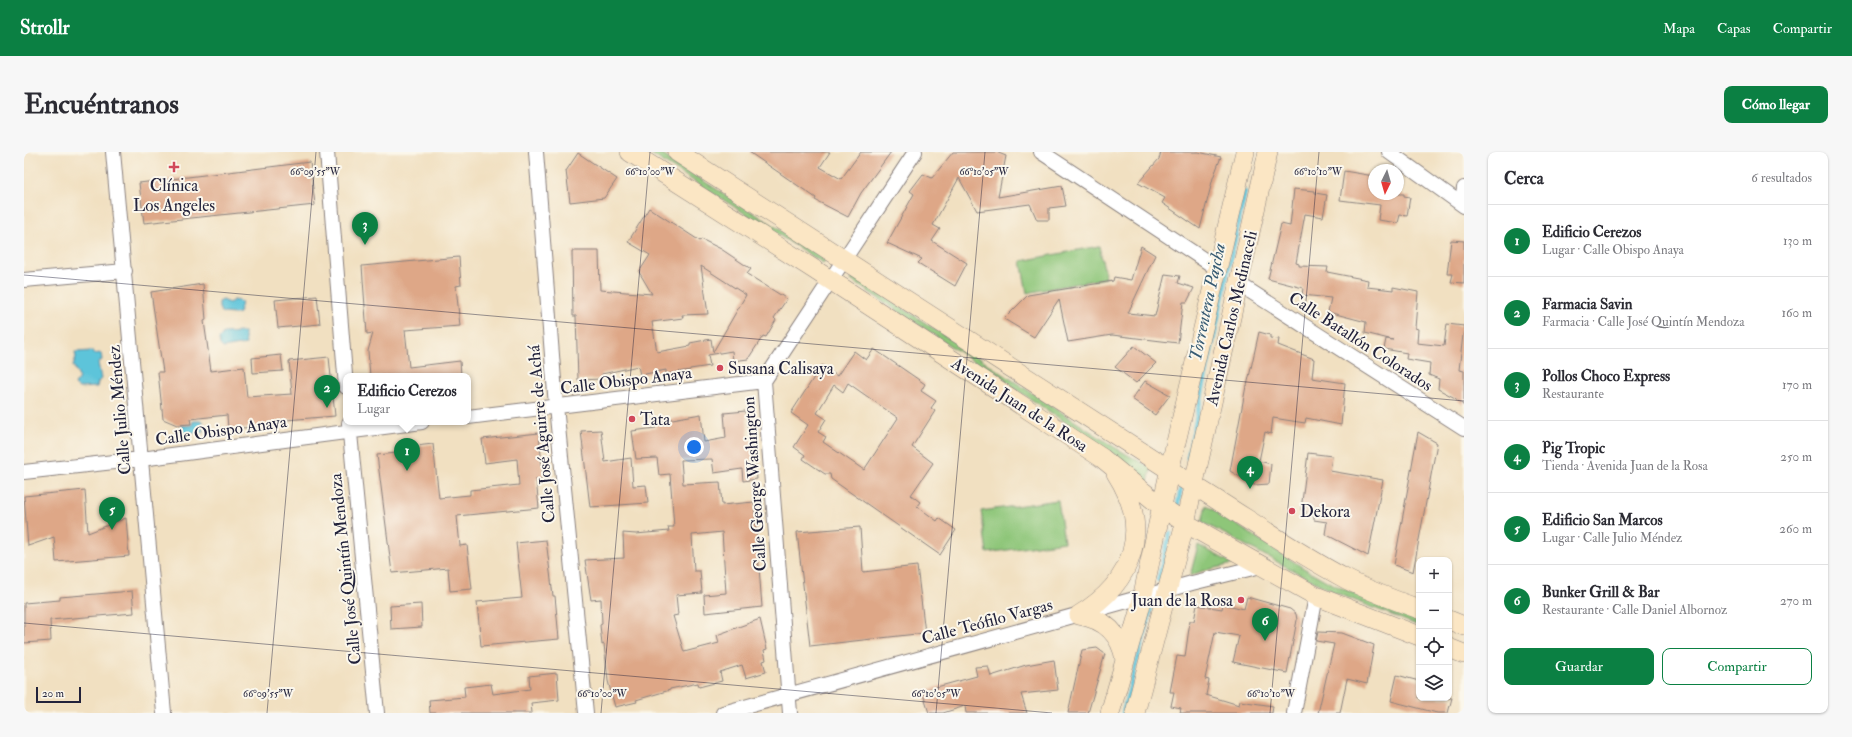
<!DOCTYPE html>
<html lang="es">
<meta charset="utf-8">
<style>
:root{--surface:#fff;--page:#f7f7f7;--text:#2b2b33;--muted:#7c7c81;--line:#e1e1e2;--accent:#0b8043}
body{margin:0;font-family:"IM FELL Double Pica",serif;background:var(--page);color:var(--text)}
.controls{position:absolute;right:12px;bottom:12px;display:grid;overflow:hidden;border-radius:8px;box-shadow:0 1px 3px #0004}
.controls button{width:36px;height:36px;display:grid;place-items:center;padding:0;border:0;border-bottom:1px solid var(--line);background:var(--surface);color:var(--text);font:20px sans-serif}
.compass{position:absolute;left:1344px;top:12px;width:36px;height:36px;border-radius:50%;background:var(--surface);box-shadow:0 1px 3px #0004;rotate:185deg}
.scale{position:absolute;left:12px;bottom:10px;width:45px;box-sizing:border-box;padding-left:4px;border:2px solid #22223b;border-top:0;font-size:11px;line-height:14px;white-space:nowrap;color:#22223b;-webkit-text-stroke:3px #fbf7ec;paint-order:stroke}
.you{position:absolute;left:670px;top:295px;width:14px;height:14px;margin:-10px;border:3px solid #fff;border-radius:50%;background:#1a73e8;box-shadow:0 0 0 6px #1a73e833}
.badge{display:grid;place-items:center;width:26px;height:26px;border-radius:50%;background:var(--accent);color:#fff;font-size:13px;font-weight:700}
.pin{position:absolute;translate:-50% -33px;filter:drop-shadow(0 1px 2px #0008)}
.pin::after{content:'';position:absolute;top:21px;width:14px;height:12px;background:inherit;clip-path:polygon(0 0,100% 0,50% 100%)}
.popup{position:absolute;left:319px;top:221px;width:128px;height:52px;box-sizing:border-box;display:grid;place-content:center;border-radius:8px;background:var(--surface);filter:drop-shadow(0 1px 3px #0005);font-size:13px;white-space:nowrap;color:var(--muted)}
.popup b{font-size:15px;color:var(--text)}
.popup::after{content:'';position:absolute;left:50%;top:100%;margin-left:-8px;border:8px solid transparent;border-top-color:var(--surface)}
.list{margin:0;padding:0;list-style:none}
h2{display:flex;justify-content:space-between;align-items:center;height:52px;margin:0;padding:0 16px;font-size:17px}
h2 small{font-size:13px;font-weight:400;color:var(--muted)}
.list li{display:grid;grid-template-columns:26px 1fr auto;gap:12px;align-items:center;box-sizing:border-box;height:72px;padding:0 16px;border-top:1px solid var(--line)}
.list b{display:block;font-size:15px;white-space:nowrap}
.list p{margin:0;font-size:13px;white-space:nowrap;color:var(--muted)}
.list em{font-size:13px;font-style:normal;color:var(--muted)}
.actions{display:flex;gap:8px;padding:12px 16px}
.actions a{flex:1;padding:9px 0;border:1px solid var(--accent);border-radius:8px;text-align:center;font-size:14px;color:var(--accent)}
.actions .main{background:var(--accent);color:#fff}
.icon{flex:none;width:22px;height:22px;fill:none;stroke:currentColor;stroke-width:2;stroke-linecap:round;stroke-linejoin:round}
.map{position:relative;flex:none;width:1440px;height:561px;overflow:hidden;border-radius:8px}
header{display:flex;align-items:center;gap:24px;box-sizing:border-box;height:56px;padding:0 20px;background:var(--accent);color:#fff}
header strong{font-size:19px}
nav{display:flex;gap:22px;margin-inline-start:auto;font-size:14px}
.intro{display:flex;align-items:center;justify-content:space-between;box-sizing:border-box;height:96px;padding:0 24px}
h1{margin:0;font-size:28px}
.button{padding:10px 18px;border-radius:8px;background:var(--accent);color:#fff;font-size:14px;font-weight:700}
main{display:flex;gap:24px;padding:0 24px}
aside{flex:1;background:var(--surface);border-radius:8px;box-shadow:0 1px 3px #0004}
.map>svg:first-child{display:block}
</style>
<header>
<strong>Strollr</strong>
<nav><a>Mapa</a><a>Capas</a><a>Compartir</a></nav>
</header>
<div class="intro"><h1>Encuéntranos</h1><a class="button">Cómo llegar</a></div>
<main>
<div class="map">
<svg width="1440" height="561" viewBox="0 0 1440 561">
<rect width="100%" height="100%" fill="#fbf7ec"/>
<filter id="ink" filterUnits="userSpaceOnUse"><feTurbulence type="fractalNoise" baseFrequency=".025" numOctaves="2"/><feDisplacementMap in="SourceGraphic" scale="8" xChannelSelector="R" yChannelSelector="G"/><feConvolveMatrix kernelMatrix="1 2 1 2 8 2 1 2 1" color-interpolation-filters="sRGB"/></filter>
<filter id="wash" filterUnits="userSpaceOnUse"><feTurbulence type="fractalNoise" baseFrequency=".012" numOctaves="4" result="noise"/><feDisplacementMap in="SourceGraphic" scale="16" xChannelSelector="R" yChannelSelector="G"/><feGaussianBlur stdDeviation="0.9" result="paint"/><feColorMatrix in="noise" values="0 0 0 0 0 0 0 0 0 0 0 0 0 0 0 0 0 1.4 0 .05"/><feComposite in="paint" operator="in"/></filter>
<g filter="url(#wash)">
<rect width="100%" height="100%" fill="#f1e0c1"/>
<!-- green -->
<path fill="#8ec679" stroke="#58745a" d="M 624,0 L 634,0 L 802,107 L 799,111 Z
M 1075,94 L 1082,126 L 1003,141 L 997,109 Z
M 830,124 L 1090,295 L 1127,316 L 1124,331 L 1085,299 L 827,128 Z
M 1034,348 L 1040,390 L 963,401 L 957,359 Z
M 1182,353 L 1278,415 L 1308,432 L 1395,468 L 1395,474 L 1310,440 L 1178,370 Z
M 1174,393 L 1176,394 L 1209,412 L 1178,419 L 1166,424 Z"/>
<!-- water -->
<path fill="#5dc4da" stroke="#40738a" d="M 199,148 L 205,151 L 210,148 L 215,149 L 218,151 L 215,161 L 210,162 L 198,161 L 195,156 L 195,150 Z
M 220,180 L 222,192 L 199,196 L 196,193 L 195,187 L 199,181 Z
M 69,199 L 69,202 L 77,201 L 78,208 L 74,211 L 77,227 L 74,230 L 73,235 L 55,236 L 51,233 L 55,225 L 49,213 L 52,205 L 51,200 Z
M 169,269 L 178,269 L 179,280 L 158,282 L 157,274 L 168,273 Z"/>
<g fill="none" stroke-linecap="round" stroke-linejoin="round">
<!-- stream -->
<path stroke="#5dc4da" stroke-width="4.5" d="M 1164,306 L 1221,40
M 1154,352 L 1157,336
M 1134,428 L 1146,381
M 1099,561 L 1127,458"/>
</g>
<g id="blocks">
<!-- building -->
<path fill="#dea787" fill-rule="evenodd" d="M 725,0 L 806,0 L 796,15 L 817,27 L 837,0 L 867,0 L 837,41 L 824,65 L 791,48 L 792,46 Z
M 929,0 L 972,0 L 982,4 L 974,45 L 1038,34 L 1042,54 L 1025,56 L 1025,68 L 1013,68 L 1006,52 L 953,59 L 935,26 L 909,73 L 916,77 L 908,89 L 943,111 L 931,134 L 894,111 L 898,107 L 863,91 L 890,42 L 886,39 L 899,22 L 908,26 Z
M 1137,0 L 1174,0 L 1197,5 L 1189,26 L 1176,77 L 1138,51 L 1141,46 L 1114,31 L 1135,7 Z
M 554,1 L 593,27 L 580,46 L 546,50 L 542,19 Z
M 286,10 L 291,53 L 120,71 L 115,31 Z
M 1320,19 L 1350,24 L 1350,42 L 1380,42 L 1380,44 L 1386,45 L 1383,64 L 1376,63 L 1374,71 L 1354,68 L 1356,53 L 1316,48 Z
M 1270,37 L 1291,39 L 1291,41 L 1303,43 L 1299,65 L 1281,62 L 1272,111 L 1275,112 L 1275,114 L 1304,115 L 1303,120 L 1344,128 L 1343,135 L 1369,138 L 1369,135 L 1394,140 L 1391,176 L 1394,177 L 1393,191 L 1420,194 L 1423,172 L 1440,174 L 1435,218 L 1440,219 L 1440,254 L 1431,246 L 1414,237 L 1415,227 L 1405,223 L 1406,211 L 1382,207 L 1383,201 L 1360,197 L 1362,187 L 1369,188 L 1341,181 L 1342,170 L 1304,160 L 1307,146 L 1278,143 L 1279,136 L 1244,127 L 1257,72 L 1266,74 Z
M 625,56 L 676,89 L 677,87 L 697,97 L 727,117 L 723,122 L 763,147 L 750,166 L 752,168 L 742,185 L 739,184 L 724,207 L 709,209 L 708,199 L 684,203 L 686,214 L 666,217 L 666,218 L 642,222 L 642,218 L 616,223 L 614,214 L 578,222 L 578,227 L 554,228 L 552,164 L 549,164 L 548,99 L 575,99 L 576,138 L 628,142 L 615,120 L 626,103 L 604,90 ZM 677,114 L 722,143 L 689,200 L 687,187 L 666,191 L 666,194 L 633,200 L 628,170 L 659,166 L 658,163 L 684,162 Z
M 1427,88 L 1440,89 L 1440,131 L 1427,130 L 1429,122 L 1423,122 Z
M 1117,94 L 1131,103 L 1104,161 L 1131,164 L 1141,122 L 1156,124 L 1154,131 L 1170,136 L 1163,150 L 1159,150 L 1154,191 L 1088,183 L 1044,190 L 1035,147 L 1010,185 L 980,167 L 1004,143 L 1089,129 L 1090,125 L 1107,128 Z
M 435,105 L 437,133 L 432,134 L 436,174 L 381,178 L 385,215 L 436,209 L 437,224 L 346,224 L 344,199 L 349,181 L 343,182 L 338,114 Z
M 179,132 L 182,168 L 180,169 L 187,219 L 220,215 L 223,245 L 268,242 L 265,209 L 305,205 L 311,264 L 262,268 L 262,273 L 204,277 L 203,263 L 166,267 L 167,272 L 153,273 L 139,267 L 134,220 L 139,220 L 127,140 Z
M 293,144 L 296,172 L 254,176 L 251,148 Z
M 1235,180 L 1246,183 L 1246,186 L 1255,187 L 1254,193 L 1290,207 L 1288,226 L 1321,231 L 1317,273 L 1282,266 L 1281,271 L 1249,266 L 1247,282 L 1241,280 L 1235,309 L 1247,312 L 1245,332 L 1230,333 L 1206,319 L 1222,234 L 1223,234 Z
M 1110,194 L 1132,211 L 1112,231 L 1091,215 Z
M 850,197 L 901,232 L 897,239 L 912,249 L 907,256 L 911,259 L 888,295 L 909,311 L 887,343 L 896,350 L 893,354 L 913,369 L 915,366 L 932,378 L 916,403 L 807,327 L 806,322 L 801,322 L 779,307 L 781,303 L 770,295 L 784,273 L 767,261 L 798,213 L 813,224 L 830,199 L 842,208 ZM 824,231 L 874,266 L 840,318 L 799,290 L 802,285 L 794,280 L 802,267 L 793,261 L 810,233 L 819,240 Z
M 257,203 L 259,219 L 229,221 L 228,206 Z
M 1121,229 L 1146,243 L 1131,263 L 1108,247 Z
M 722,259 L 725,289 L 730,288 L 733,327 L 719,329 L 718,317 L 690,321 L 688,307 L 657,308 L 659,332 L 696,330 L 698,353 L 730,350 L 738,455 L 681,461 L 680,443 L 702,441 L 698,380 L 668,383 L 670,419 L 676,419 L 678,441 L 652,443 L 654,463 L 649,464 L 660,500 L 695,491 L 693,483 L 736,467 L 743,497 L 740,498 L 742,508 L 739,509 L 742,520 L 722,526 L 718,513 L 696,520 L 698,529 L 675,535 L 674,531 L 646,537 L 646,538 L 612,548 L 613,550 L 591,555 L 584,529 L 580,492 L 578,493 L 576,473 L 578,472 L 577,447 L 567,448 L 561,408 L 600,406 L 599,381 L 612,382 L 645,379 L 644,375 L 650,375 L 646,322 L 635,323 L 633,306 L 612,307 L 608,279 L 632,276 L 631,270 L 677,262 L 680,290 L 702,286 L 700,261 Z
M 577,278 L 581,310 L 607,306 L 609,334 L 622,333 L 624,351 L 566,355 L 557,279 Z
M 1394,280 L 1413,291 L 1389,420 L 1370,413 Z
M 515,281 L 519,326 L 512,327 L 515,356 L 433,364 L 436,394 L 443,393 L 448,437 L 426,439 L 424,416 L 368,421 L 353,303 L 383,300 L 383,295 L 409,292 L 415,346 L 446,343 L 446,338 L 495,333 L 493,307 L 461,311 L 458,287 Z
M 1284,301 L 1308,304 L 1306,319 L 1359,328 L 1344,404 L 1301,382 L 1303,370 L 1290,368 L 1290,364 L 1282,363 L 1282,359 L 1277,358 Z
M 61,338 L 64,381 L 102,366 L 105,404 L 32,410 L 30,385 L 4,394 L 0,344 Z
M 836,375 L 839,420 L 893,414 L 901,481 L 786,494 L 773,380 Z
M 522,388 L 529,444 L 531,444 L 535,487 L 457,494 L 453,450 L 498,446 L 492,391 Z
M 108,439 L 110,461 L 26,468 L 27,489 L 0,491 L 0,451 L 36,448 L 36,445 Z
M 1223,445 L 1266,457 L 1272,462 L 1273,468 L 1263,521 L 1209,510 L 1215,484 L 1191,480 L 1181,527 L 1185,528 L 1182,543 L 1215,553 L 1216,549 L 1249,554 L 1248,561 L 1156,561 L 1157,556 L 1147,554 L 1150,540 L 1146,540 L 1153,504 L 1161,505 L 1166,469 L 1170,469 L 1173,453 L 1198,457 L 1199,452 L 1220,457 Z
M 397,452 L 398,475 L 367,477 L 366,454 Z
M 1294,480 L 1318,481 L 1350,493 L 1343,532 L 1323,527 L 1316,561 L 1294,561 L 1310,492 L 1292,489 Z
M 1073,496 L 1081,502 L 1064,561 L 1044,561 L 1058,498 Z
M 1030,508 L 1034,538 L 997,542 L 1003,561 L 942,561 L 941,554 L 919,561 L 905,561 L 898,539 L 953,524 L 951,515 L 964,514 L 967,524 L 1002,513 Z
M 533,521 L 535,548 L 507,551 L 508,561 L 406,561 L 405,548 L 441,545 L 440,535 L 467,532 L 469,542 L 506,537 L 505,524 Z
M 1373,523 L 1395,529 L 1395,546 L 1428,546 L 1424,561 L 1413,561 L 1367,549 Z"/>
</g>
</g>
<g filter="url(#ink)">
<use href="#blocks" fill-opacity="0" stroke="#8a817e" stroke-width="1"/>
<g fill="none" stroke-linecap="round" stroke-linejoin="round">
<defs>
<path id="street" d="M 89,0 L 140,561
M 303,0 L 322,235
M 512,0 L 532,254 L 562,561
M 1017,0 L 1194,117
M 1365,0 L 1440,54
M 1438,52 L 1440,36
M 0,128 L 101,119
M 1215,132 L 1440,276
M 444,265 L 740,229
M 325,271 L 353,561
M 0,320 L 117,307 L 398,270
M 699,561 L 1168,431 L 1237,414
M 766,561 L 740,229 L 891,0
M 1270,561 L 1292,444"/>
<path id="secondary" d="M 606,0 L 791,118 L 1078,306 L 1138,355 L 1161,371 L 1292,444 L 1395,484
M 653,0 L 1169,333 C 1220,364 1269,399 1322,427 C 1345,439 1370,448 1395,457
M 1055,463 C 1110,430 1128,377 1092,321
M 1055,463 C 1081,467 1097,482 1101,508
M 1425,468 L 1440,474
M 1425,496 L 1440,502
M 1086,561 L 1116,456 L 1148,307 L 1221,0
M 1111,561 L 1161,371 L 1244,0"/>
</defs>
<!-- street casing -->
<use href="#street" stroke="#8a817e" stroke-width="16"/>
<!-- secondary casing -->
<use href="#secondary" stroke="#8a817e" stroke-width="20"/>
<!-- street -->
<use href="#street" stroke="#fff" stroke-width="14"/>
<!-- secondary -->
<use href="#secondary" stroke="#fbe6c4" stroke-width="19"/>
</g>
</g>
<!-- ticks -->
<path fill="none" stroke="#22223b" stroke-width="1" stroke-opacity="0.45" d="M 0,123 L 1440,249M 0,471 L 1028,561M 243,561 L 292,0M 577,561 L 626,0M 912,561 L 961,0M 1246,561 L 1295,0"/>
<!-- markers -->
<g fill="#d1495b" stroke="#fbf7ec" stroke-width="1.5">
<path d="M148 9h4v4h4v4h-4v4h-4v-4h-4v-4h4z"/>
<circle cx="696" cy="216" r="4"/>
<circle cx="608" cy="267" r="4"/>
<circle cx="1268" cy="359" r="4"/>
<circle cx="1217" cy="448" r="4"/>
</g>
<g text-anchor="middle" stroke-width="4" stroke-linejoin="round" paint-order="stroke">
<!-- poi labels -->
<g font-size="17" fill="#22223b" stroke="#fbf7ec" text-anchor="start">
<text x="150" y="39" text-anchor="middle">Clínica<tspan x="150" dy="20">Los Angeles</tspan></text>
<text x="704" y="222">Susana Calisaya</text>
<text x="616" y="273">Tata</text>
<text x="1276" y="365">Dekora</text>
<text x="1209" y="454" text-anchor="end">Juan de la Rosa</text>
</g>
<!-- street labels -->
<g font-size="17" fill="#22223b" stroke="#fbf7ec">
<text transform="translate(1207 166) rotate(-77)" y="6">Avenida Carlos Medinaceli</text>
<text transform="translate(1337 189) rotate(33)" y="6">Calle Batallón Colorados</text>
<text transform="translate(602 228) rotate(-7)" y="6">Calle Obispo Anaya</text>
<text transform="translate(996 252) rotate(33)" y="6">Avenida Juan de la Rosa</text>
<text transform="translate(95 258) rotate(-95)" y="6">Calle Julio Méndez</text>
<text transform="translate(197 278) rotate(-8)" y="6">Calle Obispo Anaya</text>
<text transform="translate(517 282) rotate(-95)" y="6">Calle José Aguirre de Achá</text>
<text transform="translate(730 332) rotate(-94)" y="6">Calle George Washington</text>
<text transform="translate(321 417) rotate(-96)" y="6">Calle José Quintín Mendoza</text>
<text transform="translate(963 469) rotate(-15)" y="6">Calle Teófilo Vargas</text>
</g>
<!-- water labels -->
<g font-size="18" font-style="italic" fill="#375b73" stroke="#fbf7ec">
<text transform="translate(1183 150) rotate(-78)" y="6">Torrentera Pajcha</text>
</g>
</g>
<g font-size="10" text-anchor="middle" fill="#22223b" stroke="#fbf7ec" stroke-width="4" stroke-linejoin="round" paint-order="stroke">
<text x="626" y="23">66°10'00"W</text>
<text x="1294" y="23">66°10'10"W</text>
<text x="291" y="23">66°09'55"W</text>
<text x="960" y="23">66°10'05"W</text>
<text x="244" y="545">66°09'55"W</text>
<text x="578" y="545">66°10'00"W</text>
<text x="912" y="545">66°10'05"W</text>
<text x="1247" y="545">66°10'10"W</text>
</g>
</svg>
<div class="controls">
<button>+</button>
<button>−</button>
<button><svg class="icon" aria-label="locate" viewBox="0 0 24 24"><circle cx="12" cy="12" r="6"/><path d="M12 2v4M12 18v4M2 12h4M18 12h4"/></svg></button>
<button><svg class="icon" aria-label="layers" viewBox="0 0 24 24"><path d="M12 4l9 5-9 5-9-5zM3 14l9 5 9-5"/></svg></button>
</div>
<svg class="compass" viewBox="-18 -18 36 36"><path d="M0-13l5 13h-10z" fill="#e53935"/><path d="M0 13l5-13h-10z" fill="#7c7c81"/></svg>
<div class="scale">20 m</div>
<div class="you"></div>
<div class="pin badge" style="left:383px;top:319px">1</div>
<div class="popup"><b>Edificio Cerezos</b>Lugar</div>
<div class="pin badge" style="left:303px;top:256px">2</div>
<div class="pin badge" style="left:341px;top:93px">3</div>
<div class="pin badge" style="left:1226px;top:337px">4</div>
<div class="pin badge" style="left:88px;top:378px">5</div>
<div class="pin badge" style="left:1241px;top:489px">6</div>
</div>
<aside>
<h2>Cerca<small>6 resultados</small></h2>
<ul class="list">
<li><span class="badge">1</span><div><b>Edificio Cerezos</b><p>Lugar · Calle Obispo Anaya</p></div><em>130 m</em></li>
<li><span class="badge">2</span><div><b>Farmacia Savin</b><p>Farmacia · Calle José Quintín Mendoza</p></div><em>160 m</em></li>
<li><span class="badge">3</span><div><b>Pollos Choco Express</b><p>Restaurante</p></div><em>170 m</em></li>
<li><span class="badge">4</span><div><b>Pig Tropic</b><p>Tienda · Avenida Juan de la Rosa</p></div><em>250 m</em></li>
<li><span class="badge">5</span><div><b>Edificio San Marcos</b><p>Lugar · Calle Julio Méndez</p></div><em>260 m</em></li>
<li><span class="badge">6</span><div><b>Bunker Grill &amp; Bar</b><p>Restaurante · Calle Daniel Albornoz</p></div><em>270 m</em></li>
</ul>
<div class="actions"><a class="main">Guardar</a><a>Compartir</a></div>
</aside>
</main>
